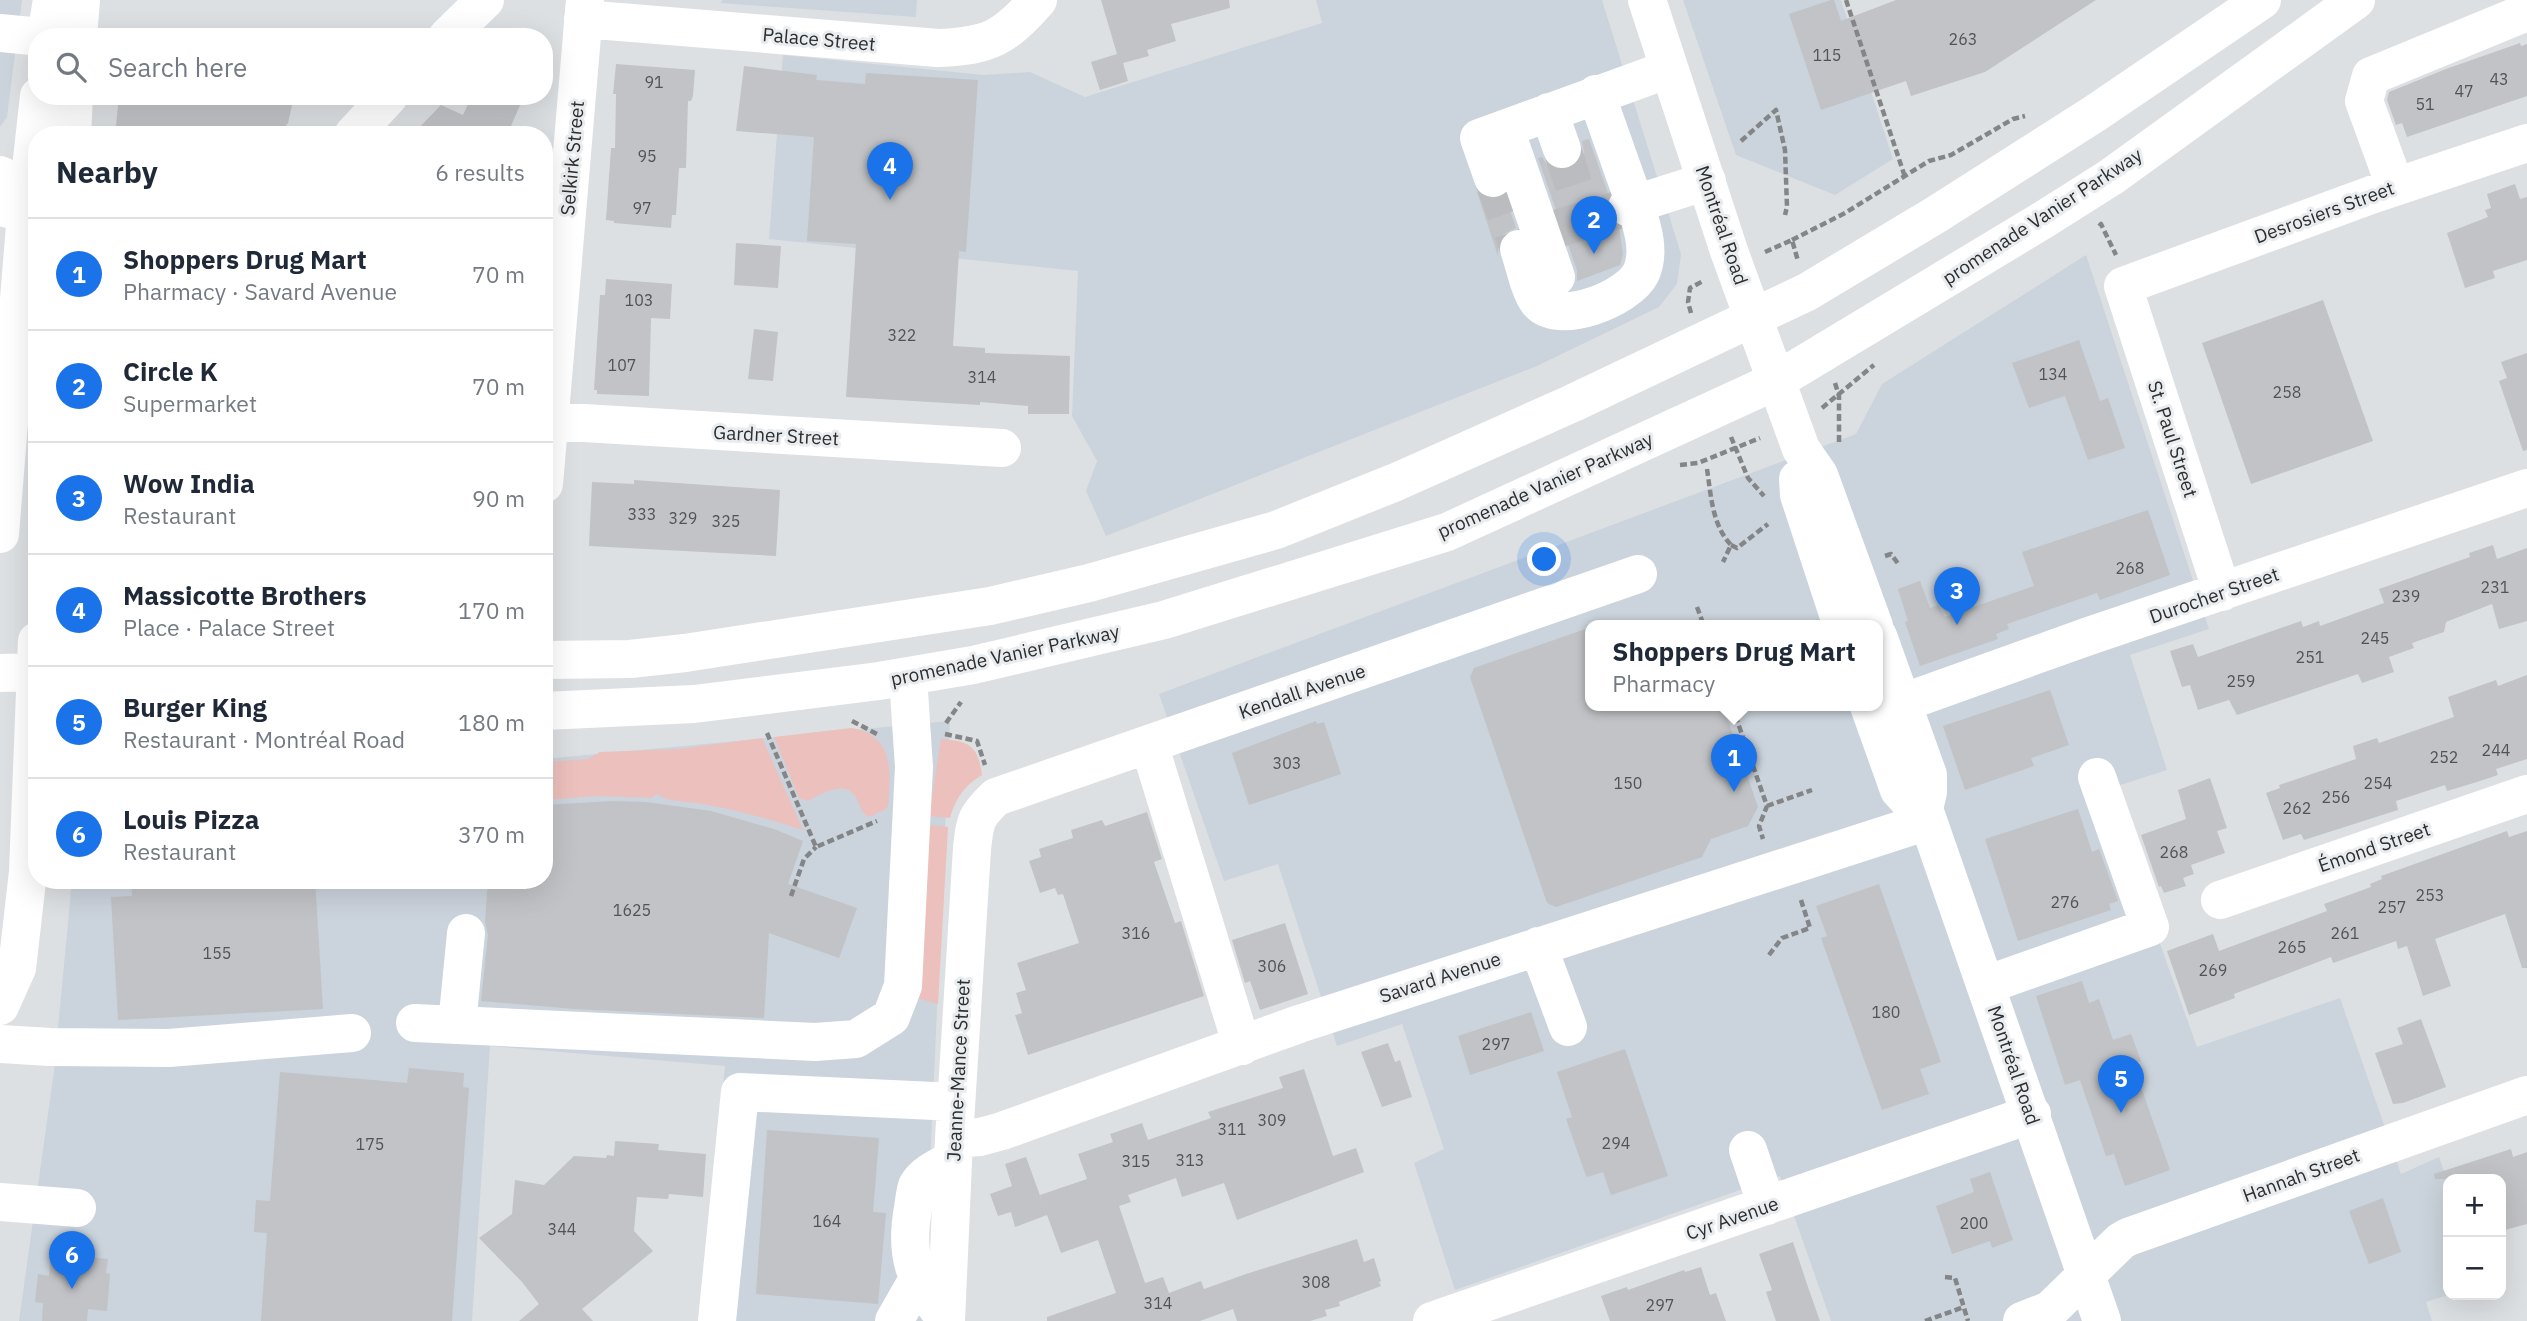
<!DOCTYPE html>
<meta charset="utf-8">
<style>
:root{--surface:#fff;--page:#f6f6f7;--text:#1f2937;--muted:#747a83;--line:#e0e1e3;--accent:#1a73e8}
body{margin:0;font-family:"IBM Plex Sans",sans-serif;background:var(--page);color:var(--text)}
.controls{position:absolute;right:21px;bottom:21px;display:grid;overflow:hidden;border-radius:14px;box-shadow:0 7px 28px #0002}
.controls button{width:63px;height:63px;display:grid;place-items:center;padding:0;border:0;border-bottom:2px solid var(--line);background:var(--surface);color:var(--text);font:35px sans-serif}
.you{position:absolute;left:1545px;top:560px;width:24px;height:24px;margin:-18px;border:5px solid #fff;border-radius:50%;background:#1a73e8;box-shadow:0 0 0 10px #1a73e833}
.badge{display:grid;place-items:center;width:46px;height:46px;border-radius:50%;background:var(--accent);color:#fff;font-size:23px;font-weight:700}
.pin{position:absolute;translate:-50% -58px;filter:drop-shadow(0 2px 4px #0008)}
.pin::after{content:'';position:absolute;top:37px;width:24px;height:21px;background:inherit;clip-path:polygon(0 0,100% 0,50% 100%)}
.popup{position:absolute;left:1585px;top:620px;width:298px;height:91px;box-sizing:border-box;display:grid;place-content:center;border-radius:14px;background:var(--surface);filter:drop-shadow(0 2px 5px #0005);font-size:23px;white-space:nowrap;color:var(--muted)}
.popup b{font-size:26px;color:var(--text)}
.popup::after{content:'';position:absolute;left:50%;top:100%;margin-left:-14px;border:14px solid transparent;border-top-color:var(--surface)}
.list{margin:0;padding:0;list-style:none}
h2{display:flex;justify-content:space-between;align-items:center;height:91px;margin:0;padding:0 28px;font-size:30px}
h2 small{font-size:23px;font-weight:400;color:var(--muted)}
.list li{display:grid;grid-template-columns:46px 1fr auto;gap:21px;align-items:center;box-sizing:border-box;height:112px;padding:0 28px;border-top:2px solid var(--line)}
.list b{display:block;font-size:26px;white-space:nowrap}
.list p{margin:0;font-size:23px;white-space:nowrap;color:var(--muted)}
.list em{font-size:23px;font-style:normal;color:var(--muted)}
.icon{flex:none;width:38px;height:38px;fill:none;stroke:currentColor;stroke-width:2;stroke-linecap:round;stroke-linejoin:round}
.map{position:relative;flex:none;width:2527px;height:1321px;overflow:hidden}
.search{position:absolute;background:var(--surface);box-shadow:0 7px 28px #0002;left:28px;top:28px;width:525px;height:77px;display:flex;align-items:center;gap:18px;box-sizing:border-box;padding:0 24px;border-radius:28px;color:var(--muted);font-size:26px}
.panel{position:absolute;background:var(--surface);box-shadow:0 7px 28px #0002;left:28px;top:126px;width:525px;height:763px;border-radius:28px}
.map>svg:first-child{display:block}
</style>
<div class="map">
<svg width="2527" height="1321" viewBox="0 0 2527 1321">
<rect width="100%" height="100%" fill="#dde0e3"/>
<!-- built -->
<path fill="#cbd3dc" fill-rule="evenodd" d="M 0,0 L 22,0 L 7,117 L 0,127 Z
M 723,0 L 917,0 L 916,17 L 720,3 Z
M 1316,0 L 1602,0 L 1681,254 L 1677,284 L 1659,307 L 1537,366 L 1106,536 L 1086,491 L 1097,461 L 1072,416 L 1078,271 L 769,239 L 783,55 L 984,75 L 1030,72 L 1085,97 L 1322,23 Z
M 1683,0 L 1841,0 L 1893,159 L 1835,195 L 1736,155 Z
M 2086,255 L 2209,629 L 2130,655 L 2167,770 L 2105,790 L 2197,1047 L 2340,998 L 2401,1174 L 2439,1157 L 2448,1183 L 2448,1295 L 2426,1302 L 2432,1321 L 1831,1321 L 1780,1176 L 1455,1290 L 1414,1163 L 1444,1149 L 1402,1024 L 1337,1046 L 1278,864 L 1224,881 L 1159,694 L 1856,434 L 1882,384 ZM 1590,626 L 1878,626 L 1878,706 L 1590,706 Z
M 950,721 L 923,1321 L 700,1321 L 725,1066 L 490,1046 L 472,1321 L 19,1321 L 54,1071 L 72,880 L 544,880 L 544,759 Z"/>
<!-- green -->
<path fill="#ecc0bd" d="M 851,728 C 894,734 891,772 888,805 L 886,809 L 869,817 C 861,813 861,807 857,799 C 846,778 823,794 807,801 L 799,798 L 774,737 Z
M 762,738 L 803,830 C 772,820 741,811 708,805 C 691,801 670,803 657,794 L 651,798 L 597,796 L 544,800 L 544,762 L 588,759 L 600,752 L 679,749 Z
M 941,739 C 969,741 978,745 982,775 C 964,786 956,798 950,818 L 929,816 Z
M 928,825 L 948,827 L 938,1004 L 917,998 Z"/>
<!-- building -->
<path fill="#c1c3c6" d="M 1101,0 L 1229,0 L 1230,8 L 1171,24 L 1176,41 L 1147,50 L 1149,56 L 1123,63 L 1128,81 L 1100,90 L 1091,62 L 1117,54 Z
M 1831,0 L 1834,0 L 1841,21 L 1896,0 L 2096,0 L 1985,72 L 1911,96 L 1906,81 L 1821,110 L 1789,14 Z
M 2520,43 L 2521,46 L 2527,44 L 2527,96 L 2407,137 L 2402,123 L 2396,125 L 2387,100 L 2389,92 L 2446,69 Z
M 616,64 L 695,70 L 693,96 L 691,101 L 688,101 L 686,168 L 679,168 L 676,215 L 672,215 L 671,228 L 614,223 L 614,221 L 606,220 L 611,148 L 615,148 L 616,94 L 613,94 Z
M 744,66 L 817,75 L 816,80 L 865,84 L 866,73 L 978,80 L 966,252 L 959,251 L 953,346 L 985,348 L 985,353 L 1070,356 L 1069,414 L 1028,414 L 1028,406 L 980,402 L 980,405 L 846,397 L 856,244 L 807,241 L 814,137 L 736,131 Z
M 119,96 L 294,96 L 288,123 L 278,135 L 115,135 Z
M 472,96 L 524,96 L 507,135 L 412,135 L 441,105 L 463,115 Z
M 1589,139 L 1609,196 L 1605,204 L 1606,214 L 1613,223 L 1619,227 L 1623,254 L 1620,265 L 1577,281 L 1577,270 L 1538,158 L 1542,157 L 1547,165 L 1557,170 L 1570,169 L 1579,163 L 1584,152 L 1582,141 Z
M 2515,184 L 2520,199 L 2527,197 L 2527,260 L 2493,271 L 2495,278 L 2465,288 L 2447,233 L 2488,217 L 2485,210 L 2491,208 L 2487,194 Z
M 1477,192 L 1490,200 L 1505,196 L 1516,228 L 1502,235 L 1498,245 L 1498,256 Z
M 736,243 L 781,246 L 778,288 L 734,285 Z
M 606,279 L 672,284 L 670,319 L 651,318 L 649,396 L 597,394 L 597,390 L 594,390 L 600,295 L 605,295 Z
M 2323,300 L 2373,441 L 2251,484 L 2202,343 Z
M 754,329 L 778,332 L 773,381 L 748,379 Z
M 2079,340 L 2100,401 L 2108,398 L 2125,448 L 2088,460 L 2065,396 L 2029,408 L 2012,363 Z
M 2527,353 L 2527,450 L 2523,451 L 2499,381 L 2507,378 L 2501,362 Z
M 634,480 L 780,490 L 776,556 L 589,546 L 592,482 L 634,484 Z
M 2148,510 L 2170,575 L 2100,600 L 2097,593 L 2007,624 L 2009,629 L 1996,634 L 1998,639 L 1920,666 L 1905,622 L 1908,621 L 1898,589 L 1920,581 L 1930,608 L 1938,605 L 1945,617 L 2034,586 L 2022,552 Z
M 2493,545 L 2497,559 L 2527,548 L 2527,621 L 2499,629 L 2492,604 L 2446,622 L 2444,632 L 2412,643 L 2414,648 L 2389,657 L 2394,672 L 2362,683 L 2358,674 L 2237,715 L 2229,700 L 2198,710 L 2190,685 L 2182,687 L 2170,651 L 2193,644 L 2198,657 L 2301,621 L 2303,627 L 2319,621 L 2320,626 L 2384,603 L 2379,589 L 2470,557 L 2469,553 Z
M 1591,627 L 1591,706 L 1723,706 L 1758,807 L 1748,826 L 1711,839 L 1702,857 L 1556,907 L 1547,903 L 1470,677 L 1474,668 Z
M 2527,675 L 2527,759 L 2496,769 L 2498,775 L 2477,782 L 2447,791 L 2445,785 L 2396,801 L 2398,810 L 2304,840 L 2301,834 L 2283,840 L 2266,793 L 2280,788 L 2279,785 L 2356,759 L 2353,746 L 2377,738 L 2379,743 L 2454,717 L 2448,697 L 2496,680 L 2498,686 Z
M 2050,690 L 2069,745 L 2031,758 L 2034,766 L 1965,790 L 1943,726 Z
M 1316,721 L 1317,724 L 1324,722 L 1341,774 L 1249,805 L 1232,753 Z
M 2210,778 L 2227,828 L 2217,831 L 2225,853 L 2191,865 L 2194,874 L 2183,878 L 2186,886 L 2164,893 L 2161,886 L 2159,887 L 2141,835 L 2186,819 L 2178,790 Z
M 613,801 L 646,802 L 711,811 L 774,829 L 803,841 L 788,884 L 857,908 L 839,958 L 769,933 L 764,1018 L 575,1009 L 481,1001 L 488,935 L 485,922 L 488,880 L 544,880 L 544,805 Z
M 2078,809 L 2092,852 L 2099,849 L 2118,901 L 2109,904 L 2111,910 L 2018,941 L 1985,839 Z
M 1147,812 L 1162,859 L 1154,862 L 1175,923 L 1181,921 L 1204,996 L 1028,1055 L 1015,1015 L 1022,1013 L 1016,993 L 1026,990 L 1017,963 L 1079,943 L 1063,894 L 1058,895 L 1055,888 L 1040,893 L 1029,861 L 1041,857 L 1039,849 L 1073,838 L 1071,830 L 1102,820 L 1105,826 Z
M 2507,831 L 2509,837 L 2527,831 L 2527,968 L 2522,968 L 2505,914 L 2435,939 L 2451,986 L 2423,996 L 2407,946 L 2398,949 L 2396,941 L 2333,963 L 2331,957 L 2234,994 L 2235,998 L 2189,1015 L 2167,951 L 2213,934 L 2219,951 L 2327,911 L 2324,904 L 2371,887 L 2370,884 L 2382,879 L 2381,876 Z
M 131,880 L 315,880 L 323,1009 L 118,1020 L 111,897 L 132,896 Z
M 1879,884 L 1941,1062 L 1920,1069 L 1929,1094 L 1882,1110 L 1821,938 L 1827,936 L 1816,906 Z
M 1285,923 L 1308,994 L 1260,1010 L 1250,981 L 1245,983 L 1232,940 Z
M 2082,981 L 2089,1003 L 2099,999 L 2113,1040 L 2131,1034 L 2141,1061 L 2133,1064 L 2170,1170 L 2125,1186 L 2114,1154 L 2106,1156 L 2080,1080 L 2065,1085 L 2036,996 Z
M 1531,1012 L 1544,1051 L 1470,1075 L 1458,1036 Z
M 2421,1019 L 2446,1087 L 2403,1103 L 2393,1104 L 2375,1053 L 2403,1044 L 2397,1028 Z
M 1388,1043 L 1395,1062 L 1400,1060 L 1412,1097 L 1382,1107 L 1361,1052 Z
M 1625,1049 L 1668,1176 L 1611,1195 L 1603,1172 L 1587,1177 L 1585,1173 L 1566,1119 L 1572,1117 L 1557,1072 Z
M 409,1068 L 464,1073 L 463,1087 L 469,1088 L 452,1321 L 261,1321 L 267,1233 L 254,1232 L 256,1200 L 270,1201 L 280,1072 L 407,1083 Z
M 1304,1069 L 1333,1156 L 1356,1148 L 1364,1172 L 1237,1220 L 1224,1183 L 1182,1197 L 1176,1178 L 1128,1195 L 1131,1202 L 1119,1206 L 1145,1283 L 1163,1277 L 1169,1293 L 1201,1281 L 1204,1289 L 1246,1274 L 1357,1239 L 1364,1262 L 1374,1258 L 1381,1281 L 1379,1282 L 1381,1286 L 1339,1302 L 1340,1306 L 1325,1310 L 1327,1316 L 1310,1321 L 1237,1321 L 1233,1309 L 1200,1321 L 1047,1321 L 1047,1317 L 1116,1293 L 1098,1240 L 1061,1253 L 1047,1215 L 1015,1227 L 1011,1212 L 998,1216 L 990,1194 L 1012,1186 L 1005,1164 L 1026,1157 L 1046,1212 L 1040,1195 L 1087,1179 L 1078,1154 L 1113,1142 L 1110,1134 L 1142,1123 L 1148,1140 L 1211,1118 L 1208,1112 L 1283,1088 L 1279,1077 Z
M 767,1130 L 879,1138 L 873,1212 L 886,1213 L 878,1304 L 756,1294 Z
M 615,1141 L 659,1144 L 658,1150 L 706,1154 L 703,1197 L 669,1194 L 668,1199 L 637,1197 L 634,1231 L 653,1251 L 582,1309 L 593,1321 L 519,1321 L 539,1304 L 522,1282 L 479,1238 L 512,1214 L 515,1180 L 544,1185 L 574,1156 L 606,1158 L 607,1155 L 614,1156 Z
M 2511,1149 L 2513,1157 L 2527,1152 L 2527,1224 L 2501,1231 L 2501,1179 L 2435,1179 L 2434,1174 Z
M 1990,1172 L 2013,1240 L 1992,1248 L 1990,1241 L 1952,1254 L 1936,1206 L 1974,1192 L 1970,1179 Z
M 2383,1198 L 2401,1252 L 2369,1264 L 2349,1211 Z
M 1793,1242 L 1809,1290 L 1820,1321 L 1776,1321 L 1766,1292 L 1772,1290 L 1759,1254 Z
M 51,1254 L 108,1259 L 106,1273 L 110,1274 L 107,1311 L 88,1309 L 87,1321 L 42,1321 L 43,1303 L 35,1302 L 38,1274 L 49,1276 Z
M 1701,1267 L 1710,1295 L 1716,1293 L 1726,1321 L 1610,1321 L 1601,1296 L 1627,1287 L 1628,1290 L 1684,1270 L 1685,1272 Z"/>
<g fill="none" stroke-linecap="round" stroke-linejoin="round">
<!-- minor-tunnel -->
<path stroke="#babcbf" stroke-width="38" stroke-dasharray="38 19" stroke-linecap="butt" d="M 1562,149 L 1585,220
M 1493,178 L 1519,249
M 1553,230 L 1627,207"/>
<!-- path -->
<path stroke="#838587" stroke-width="4.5" stroke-dasharray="7 3.5" stroke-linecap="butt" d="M 1846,0 L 1905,177
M 1741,141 L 1776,110 L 1785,150 L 1787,207 L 1785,215
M 2099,226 L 2101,224 L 2116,255
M 1792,240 L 1845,213 L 1929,161 L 1951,155 L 2013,119 L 2025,116
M 1765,252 L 1792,240 L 1798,261
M 1691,313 L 1688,302 L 1690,288 L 1703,281
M 1835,383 L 1839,396 L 1839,444
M 1822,408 L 1874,365
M 1731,437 L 1748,478 L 1764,496
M 1680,465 L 1698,463 L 1760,438
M 1707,469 C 1711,495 1712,525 1731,545 L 1723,562
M 1731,545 L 1737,548 L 1768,524
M 1885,556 L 1891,554 L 1899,565
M 1697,607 L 1704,626
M 1732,706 L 1767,806 L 1759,826 L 1763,839
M 852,721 L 879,735
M 946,723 L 961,702
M 767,733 L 816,847 L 877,821
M 945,734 L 977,741 L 985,765
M 1767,806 L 1812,790
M 791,896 L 804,859 L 816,847
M 1769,955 L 1782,938 L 1810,928 L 1800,897
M 1945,1277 L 1955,1278 L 1968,1321
M 1925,1321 L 1964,1307"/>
<!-- minor -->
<path stroke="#fff" stroke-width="38" d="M 583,19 L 938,48 C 990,46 1004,38 1038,0
M 0,33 L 41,37
M 447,37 L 485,0
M 1596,94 L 1635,204 L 1707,181
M 1549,112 L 1562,149
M 1505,129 L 1556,277
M 353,135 L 389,96
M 0,175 L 37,192
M 1493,178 L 1479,138 L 1669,69
M 2395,186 L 2364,101 L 2371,76 L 2527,12
M 0,207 L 26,213 L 37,213
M 1519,249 C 1524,263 1529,289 1537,300 C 1557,328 1629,298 1641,273 C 1651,251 1642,226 1635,204 L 1627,207
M 550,421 L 1002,448
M 544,484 L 585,0
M 2222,592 L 2123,286 L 2371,195 L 2527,143
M 1902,703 L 2089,636 L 2527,488
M 1149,744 L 1242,1046
M 2220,900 L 2527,794
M 1538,946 L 1568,1027
M 1986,985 L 2150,927 L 2097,777
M 415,1023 L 815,1042 L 856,1039 L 891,1017 L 903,986 L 914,767 L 908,677
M 457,1025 L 466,933
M 0,1044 L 50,1047 L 169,1048 L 352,1033
M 954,1139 L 980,1137 L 1002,1131 L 1299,1024 L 1928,821
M 1748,1150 L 1767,1206
M 0,1202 L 77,1208
M 946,1319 C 915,1282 904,1257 913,1208 C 914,1201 915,1192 917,1186 C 924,1173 941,1166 953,1160
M 717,1321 L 740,1092 L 956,1102
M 894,1321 L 918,1279
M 946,1321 L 954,1139 L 972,849 C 975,821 975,817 996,797 L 1638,574
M 1432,1321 L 2032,1114
M 2022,1321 L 2050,1310 L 2121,1241 L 2128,1237 L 2527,1095"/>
<!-- major -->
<path stroke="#fff" stroke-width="38" d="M 1647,0 L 1729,251 L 1801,449 L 1819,475 L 1874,626
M 46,37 L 52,0
M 78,37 L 81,0
M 72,135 L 74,96
M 1798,479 L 1799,495 L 1842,626
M 0,534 L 26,213 L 39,96
M 1878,636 L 1928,775 L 1928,792 L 1924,809 L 2102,1321
M 544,660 L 630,659 L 685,653 L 990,606 L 1089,583 L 1276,530 L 1396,482 L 1573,403 L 1807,292 L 1937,214 L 2094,114 L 2262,0
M 0,673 L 37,672
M 1869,706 L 1899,790 L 1909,801 L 1924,809
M 544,711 L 694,704 L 879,681 L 973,665 L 1164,620 L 1447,532 L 1776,381 L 2043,220 L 2111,177 L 2356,0
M 0,1006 L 17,968 L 28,872 L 37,641"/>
</g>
<g text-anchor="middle" stroke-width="6" stroke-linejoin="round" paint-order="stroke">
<!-- number labels -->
<g font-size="16" fill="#525355">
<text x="1963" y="45">263</text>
<text x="1827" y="61">115</text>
<text x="2499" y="85">43</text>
<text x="654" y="88">91</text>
<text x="2464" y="97">47</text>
<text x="2425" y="110">51</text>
<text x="647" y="162">95</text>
<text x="642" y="214">97</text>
<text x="639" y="306">103</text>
<text x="902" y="341">322</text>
<text x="622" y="371">107</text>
<text x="2053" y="380">134</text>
<text x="982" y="383">314</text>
<text x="2287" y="398">258</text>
<text x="642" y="520">333</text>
<text x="683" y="524">329</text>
<text x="726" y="527">325</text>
<text x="2130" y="574">268</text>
<text x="2495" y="593">231</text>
<text x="2406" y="602">239</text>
<text x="2375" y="644">245</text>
<text x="2310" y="663">251</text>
<text x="2241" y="687">259</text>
<text x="2496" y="756">244</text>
<text x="2444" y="763">252</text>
<text x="1287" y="769">303</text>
<text x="1628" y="789">150</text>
<text x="2378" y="789">254</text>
<text x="2336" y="803">256</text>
<text x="2297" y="814">262</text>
<text x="2174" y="858">268</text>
<text x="2430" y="901">253</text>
<text x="2065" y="908">276</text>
<text x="2392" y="913">257</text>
<text x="632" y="916">1625</text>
<text x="1136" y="939">316</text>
<text x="2345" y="939">261</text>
<text x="2292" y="953">265</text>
<text x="217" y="959">155</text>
<text x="1272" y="972">306</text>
<text x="2213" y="976">269</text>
<text x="1886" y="1018">180</text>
<text x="1496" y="1050">297</text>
<text x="1272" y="1126">309</text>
<text x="1232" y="1135">311</text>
<text x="1616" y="1149">294</text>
<text x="370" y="1150">175</text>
<text x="1190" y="1166">313</text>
<text x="1136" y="1167">315</text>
<text x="827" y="1227">164</text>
<text x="1974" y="1229">200</text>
<text x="562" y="1235">344</text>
<text x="1316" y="1288">308</text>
<text x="1158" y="1309">314</text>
<text x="1660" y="1311">297</text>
</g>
<!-- street labels -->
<g font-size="19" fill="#2d2e2f" stroke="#eaedf0">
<text transform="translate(819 39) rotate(5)" y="7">Palace Street</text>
<text transform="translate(572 158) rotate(-85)" y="7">Selkirk Street</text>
<text transform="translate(2324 212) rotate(-20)" y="7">Desrosiers Street</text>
<text transform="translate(2042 216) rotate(-33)" y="7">promenade Vanier Parkway</text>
<text transform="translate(1722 225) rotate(71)" y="7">Montréal Road</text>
<text transform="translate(776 435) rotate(3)" y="7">Gardner Street</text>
<text transform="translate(2173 439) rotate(72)" y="7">St. Paul Street</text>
<text transform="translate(1545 485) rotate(-24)" y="7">promenade Vanier Parkway</text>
<text transform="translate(2214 595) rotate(-19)" y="7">Durocher Street</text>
<text transform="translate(1005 655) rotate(-12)" y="7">promenade Vanier Parkway</text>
<text transform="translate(1302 691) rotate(-19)" y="7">Kendall Avenue</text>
<text transform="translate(2374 847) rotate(-19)" y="7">Émond Street</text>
<text transform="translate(1440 977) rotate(-18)" y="7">Savard Avenue</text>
<text transform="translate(2014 1065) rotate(71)" y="7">Montréal Road</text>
<text transform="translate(958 1070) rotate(-87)" y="7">Jeanne-Mance Street</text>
<text transform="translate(2301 1175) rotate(-20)" y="7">Hannah Street</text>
<text transform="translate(1732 1218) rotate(-19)" y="7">Cyr Avenue</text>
</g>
</g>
</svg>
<div class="controls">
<button>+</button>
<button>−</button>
</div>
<div class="you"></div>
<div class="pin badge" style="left:1734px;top:792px">1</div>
<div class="popup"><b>Shoppers Drug Mart</b>Pharmacy</div>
<div class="pin badge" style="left:1594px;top:254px">2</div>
<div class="pin badge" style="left:1957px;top:625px">3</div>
<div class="pin badge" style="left:890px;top:200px">4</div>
<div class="pin badge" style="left:2121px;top:1113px">5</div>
<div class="pin badge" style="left:72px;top:1289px">6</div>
<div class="search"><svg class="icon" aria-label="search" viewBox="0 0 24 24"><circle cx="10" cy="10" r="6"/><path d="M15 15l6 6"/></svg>Search here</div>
<section class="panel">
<h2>Nearby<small>6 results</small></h2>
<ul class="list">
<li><span class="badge">1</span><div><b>Shoppers Drug Mart</b><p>Pharmacy · Savard Avenue</p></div><em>70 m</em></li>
<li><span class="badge">2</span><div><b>Circle K</b><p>Supermarket</p></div><em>70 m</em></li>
<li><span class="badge">3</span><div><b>Wow India</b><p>Restaurant</p></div><em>90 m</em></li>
<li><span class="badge">4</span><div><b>Massicotte Brothers</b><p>Place · Palace Street</p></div><em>170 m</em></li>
<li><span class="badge">5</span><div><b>Burger King</b><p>Restaurant · Montréal Road</p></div><em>180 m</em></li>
<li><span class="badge">6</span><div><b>Louis Pizza</b><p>Restaurant</p></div><em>370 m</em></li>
</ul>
</section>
</div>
